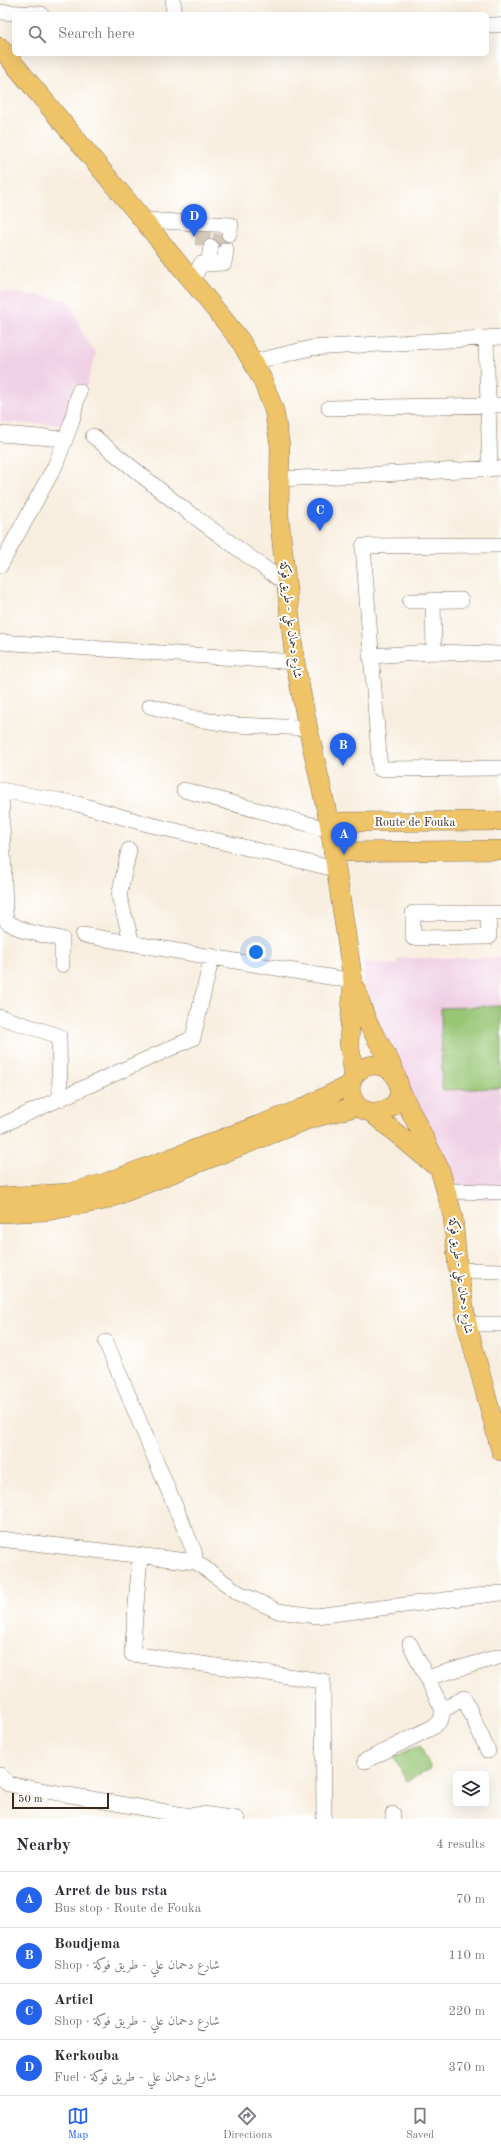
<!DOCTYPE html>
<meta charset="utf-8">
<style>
:root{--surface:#fff;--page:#f2f2f3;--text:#2b2b33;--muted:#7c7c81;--line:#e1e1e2;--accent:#2563eb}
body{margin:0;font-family:"Old Standard TT",Amiri,serif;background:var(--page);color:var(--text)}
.controls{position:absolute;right:12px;bottom:12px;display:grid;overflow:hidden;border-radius:6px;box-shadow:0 4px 16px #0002}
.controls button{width:36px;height:36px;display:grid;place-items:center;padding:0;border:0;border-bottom:1px solid var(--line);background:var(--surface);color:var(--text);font:20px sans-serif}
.scale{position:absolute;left:12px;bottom:10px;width:97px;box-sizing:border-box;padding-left:4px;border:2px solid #3b2a1e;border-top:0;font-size:11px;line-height:14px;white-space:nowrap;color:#3b2a1e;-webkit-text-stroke:3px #fff;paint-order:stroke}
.you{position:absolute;left:256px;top:952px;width:14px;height:14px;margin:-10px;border:3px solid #fff;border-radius:50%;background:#1a73e8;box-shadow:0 0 0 6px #1a73e833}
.badge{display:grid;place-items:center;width:26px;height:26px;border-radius:50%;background:var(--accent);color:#fff;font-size:13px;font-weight:700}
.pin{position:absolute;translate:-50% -33px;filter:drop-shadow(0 1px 2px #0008)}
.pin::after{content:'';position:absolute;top:21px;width:14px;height:12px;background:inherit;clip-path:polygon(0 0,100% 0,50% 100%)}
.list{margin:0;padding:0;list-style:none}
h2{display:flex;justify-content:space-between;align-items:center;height:52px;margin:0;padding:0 16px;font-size:17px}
h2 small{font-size:13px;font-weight:400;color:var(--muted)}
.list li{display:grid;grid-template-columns:26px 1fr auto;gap:12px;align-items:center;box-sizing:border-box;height:56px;padding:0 16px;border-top:1px solid var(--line)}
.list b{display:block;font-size:15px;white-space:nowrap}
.list p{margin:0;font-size:13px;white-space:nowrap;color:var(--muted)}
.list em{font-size:13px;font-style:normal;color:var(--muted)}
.icon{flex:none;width:22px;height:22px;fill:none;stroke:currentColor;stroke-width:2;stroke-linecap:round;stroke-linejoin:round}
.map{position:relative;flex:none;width:501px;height:1819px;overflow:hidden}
.search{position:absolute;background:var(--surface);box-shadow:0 4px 16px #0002;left:12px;right:12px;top:12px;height:44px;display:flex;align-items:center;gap:10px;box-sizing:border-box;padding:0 14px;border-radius:6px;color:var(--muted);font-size:15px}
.sheet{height:276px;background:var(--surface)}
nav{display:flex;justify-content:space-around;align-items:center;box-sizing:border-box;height:56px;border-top:1px solid var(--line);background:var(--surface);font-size:11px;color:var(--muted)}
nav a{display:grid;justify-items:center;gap:2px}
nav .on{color:var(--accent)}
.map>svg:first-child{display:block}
</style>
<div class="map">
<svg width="501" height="1819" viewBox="0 0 501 1819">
<rect width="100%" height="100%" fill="#fff"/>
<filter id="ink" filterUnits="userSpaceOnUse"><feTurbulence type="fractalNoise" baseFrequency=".025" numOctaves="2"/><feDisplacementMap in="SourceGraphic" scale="8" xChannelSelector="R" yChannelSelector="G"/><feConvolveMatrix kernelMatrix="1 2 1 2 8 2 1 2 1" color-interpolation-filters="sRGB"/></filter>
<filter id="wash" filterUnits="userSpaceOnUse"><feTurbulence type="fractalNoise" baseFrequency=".012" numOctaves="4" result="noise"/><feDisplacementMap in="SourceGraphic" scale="16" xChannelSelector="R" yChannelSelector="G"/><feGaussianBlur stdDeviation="0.9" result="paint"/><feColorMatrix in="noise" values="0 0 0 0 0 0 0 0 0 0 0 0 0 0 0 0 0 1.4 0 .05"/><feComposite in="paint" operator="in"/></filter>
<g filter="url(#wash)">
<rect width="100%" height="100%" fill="#f8eedf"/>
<!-- built -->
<path fill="#f0d0e5" d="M 0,291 L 69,300 L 84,336 L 96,354 L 86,387 L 74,384 L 64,425 L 0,422 Z
M 399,958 L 500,958 L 501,1199 L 453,1199 L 416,1105 L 375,1015 L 364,986 L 363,962 L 396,965 Z"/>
<!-- green -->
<path fill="#97c674" stroke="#697849" d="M 501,1006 L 501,1088 L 442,1090 L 441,1008 Z
M 420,1745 L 431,1769 L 406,1781 L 394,1757 Z"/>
</g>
<g filter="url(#ink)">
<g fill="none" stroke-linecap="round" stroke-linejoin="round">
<!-- minor-tunnel -->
<path stroke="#d2c7b8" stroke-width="15" stroke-dasharray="15 8" stroke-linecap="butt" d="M 202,246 L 204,229
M 218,249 L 221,232"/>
<defs>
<path id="minor" d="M 173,0 L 174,14
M 0,12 L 41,14
M 487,25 L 501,25
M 143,220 L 231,225 L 229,234
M 208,264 L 211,247
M 192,281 L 201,264 L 224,263 L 226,250
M 486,338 L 490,469
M 253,362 L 311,348 L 501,337
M 329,408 L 501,405
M 0,434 L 65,439
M 93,436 L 176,503 L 285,583
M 280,479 L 501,468
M 501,545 L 363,546 L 380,769 L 501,768
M 0,566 L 55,466 L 71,424 L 79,391
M 433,600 L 434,652
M 410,601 L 461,600
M 0,642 L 295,662
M 370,656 L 434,652 L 501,654
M 150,706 L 197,719 L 235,725 L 308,728
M 0,790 L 78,804 L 143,823 L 335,869
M 184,790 L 330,830
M 1,791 L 5,913 L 7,922 L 25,931 L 62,939 L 62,965
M 129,850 L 119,896 L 132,943
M 488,913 L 489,937 L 413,938 L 413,913 L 501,913
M 83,935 L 353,981
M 0,1017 L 59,1036 L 60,1099
M 0,1126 L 193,1038 L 212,956
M 446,1191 L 501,1192
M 458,1270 L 501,1271
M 467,1324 L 501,1324
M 106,1342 L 194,1551 L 196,1562 L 239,1593 L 278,1611 L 316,1616 L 501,1593
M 0,1539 L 196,1562
M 140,1557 L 132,1654 L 323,1681 L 324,1819
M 410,1644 L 427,1678
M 488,1751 L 464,1698 L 443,1710 L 427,1678 L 501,1656
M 365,1761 L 435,1726 L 441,1719 L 443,1710
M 0,1775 L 8,1784 L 24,1787 L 189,1816 L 203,1814 L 237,1819
M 393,1819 L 393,1814"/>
<path id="major" d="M 0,47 L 143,220 L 240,340 L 262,379 L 274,410 L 280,446 L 279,516 L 295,662 L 308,728 L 329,822 L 353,981 L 349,1042 L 354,1076
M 329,822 L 501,821
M 333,852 L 501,850
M 357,991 C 360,1002 363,1013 368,1023 C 378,1043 394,1064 399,1086 C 404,1112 366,1122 354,1101 C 339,1076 373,1050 396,1076
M 399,1088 L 440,1170 L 446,1191 L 453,1217 L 458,1270 L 467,1324 L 501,1451
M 372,1113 L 433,1164
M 0,1197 L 70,1193 L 105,1183 L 299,1110 L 351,1084
M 0,1213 L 47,1211 L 105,1200 L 309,1119 L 358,1106"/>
</defs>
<!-- minor casing -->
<use href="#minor" stroke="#7d6f62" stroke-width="16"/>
<!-- major casing -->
<use href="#major" stroke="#7d6f62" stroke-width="20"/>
<!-- minor -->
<use href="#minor" stroke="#fff" stroke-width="15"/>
<!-- major -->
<use href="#major" stroke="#efc469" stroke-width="19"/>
</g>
</g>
<g text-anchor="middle" stroke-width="4" stroke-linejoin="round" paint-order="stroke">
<!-- street labels -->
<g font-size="12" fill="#3b2a1e" stroke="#fff">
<text transform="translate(291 620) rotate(83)" y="4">شارع دحمان علي - طريق فوكة</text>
<text x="415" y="826">Route de Fouka</text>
<text transform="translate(461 1276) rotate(82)" y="4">شارع دحمان علي - طريق فوكة</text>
</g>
</g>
</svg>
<div class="controls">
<button><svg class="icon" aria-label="layers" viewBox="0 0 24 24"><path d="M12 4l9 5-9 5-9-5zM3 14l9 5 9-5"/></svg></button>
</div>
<div class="scale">50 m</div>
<div class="you"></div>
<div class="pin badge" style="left:344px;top:855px">A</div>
<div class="pin badge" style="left:343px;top:766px">B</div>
<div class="pin badge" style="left:320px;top:531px">C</div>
<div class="pin badge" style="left:194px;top:237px">D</div>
<div class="search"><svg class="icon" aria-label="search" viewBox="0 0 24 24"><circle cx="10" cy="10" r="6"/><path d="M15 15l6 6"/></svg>Search here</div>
</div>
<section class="sheet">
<h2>Nearby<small>4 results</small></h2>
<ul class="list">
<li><span class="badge">A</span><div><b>Arret de bus rsta</b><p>Bus stop · Route de Fouka</p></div><em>70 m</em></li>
<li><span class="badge">B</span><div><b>Boudjema</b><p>Shop · شارع دحمان علي - طريق فوكة</p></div><em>110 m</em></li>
<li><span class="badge">C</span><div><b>Articl</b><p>Shop · شارع دحمان علي - طريق فوكة</p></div><em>220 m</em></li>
<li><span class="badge">D</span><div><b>Kerkouba</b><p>Fuel · شارع دحمان علي - طريق فوكة</p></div><em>370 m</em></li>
</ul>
</section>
<nav>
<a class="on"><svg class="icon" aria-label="map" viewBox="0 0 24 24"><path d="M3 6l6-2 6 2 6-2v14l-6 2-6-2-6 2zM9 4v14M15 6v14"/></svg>Map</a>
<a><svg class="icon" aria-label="directions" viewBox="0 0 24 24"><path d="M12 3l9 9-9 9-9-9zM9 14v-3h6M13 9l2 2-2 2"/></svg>Directions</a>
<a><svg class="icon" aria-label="saved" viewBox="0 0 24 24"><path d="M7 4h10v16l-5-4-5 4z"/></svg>Saved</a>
</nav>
